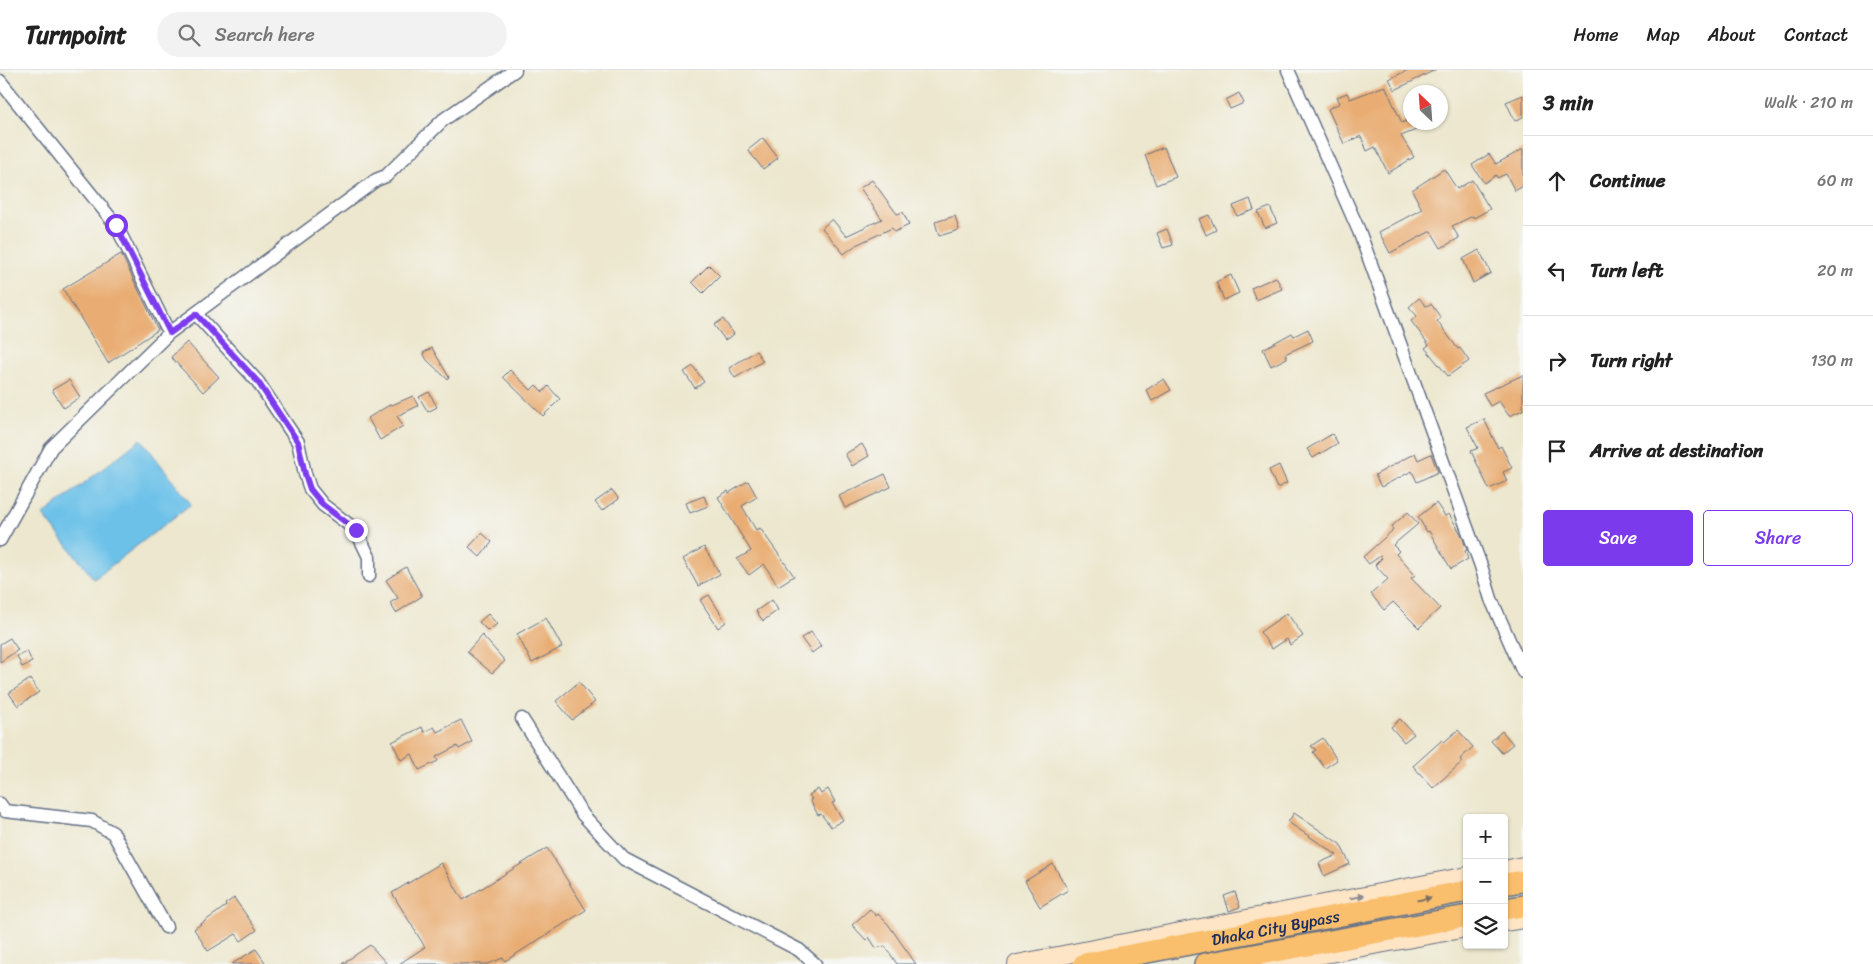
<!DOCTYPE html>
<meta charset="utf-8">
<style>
:root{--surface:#fff;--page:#f2f2f2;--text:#222;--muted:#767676;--line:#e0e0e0;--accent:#7c3aed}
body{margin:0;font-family:Sriracha,sans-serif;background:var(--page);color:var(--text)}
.controls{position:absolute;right:15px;bottom:15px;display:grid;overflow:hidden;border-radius:5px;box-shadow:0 1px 4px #0004}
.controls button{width:45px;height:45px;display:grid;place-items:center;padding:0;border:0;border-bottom:1px solid var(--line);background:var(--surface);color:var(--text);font:25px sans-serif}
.compass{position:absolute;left:1403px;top:15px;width:45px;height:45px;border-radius:50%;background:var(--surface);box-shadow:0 1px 4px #0004;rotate:335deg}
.stop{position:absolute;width:15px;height:15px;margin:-11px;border:4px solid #7c3aed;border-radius:50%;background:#fff}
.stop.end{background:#7c3aed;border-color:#fff;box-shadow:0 1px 5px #0008}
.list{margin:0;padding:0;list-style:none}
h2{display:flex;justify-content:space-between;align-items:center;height:65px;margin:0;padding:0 20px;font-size:21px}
h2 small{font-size:16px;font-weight:400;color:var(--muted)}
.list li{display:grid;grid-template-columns:32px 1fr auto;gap:15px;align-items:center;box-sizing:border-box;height:90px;padding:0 20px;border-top:1px solid var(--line)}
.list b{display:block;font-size:19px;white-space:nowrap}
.list em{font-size:16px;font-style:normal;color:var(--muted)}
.actions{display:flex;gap:10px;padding:15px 20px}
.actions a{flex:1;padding:11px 0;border:1px solid var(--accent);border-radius:5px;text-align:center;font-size:18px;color:var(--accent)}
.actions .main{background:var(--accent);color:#fff}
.icon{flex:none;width:28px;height:28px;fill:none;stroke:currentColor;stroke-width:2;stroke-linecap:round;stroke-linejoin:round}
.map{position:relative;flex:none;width:1523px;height:894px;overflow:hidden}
header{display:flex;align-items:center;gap:30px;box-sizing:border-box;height:70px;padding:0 25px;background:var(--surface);border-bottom:1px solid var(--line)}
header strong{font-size:24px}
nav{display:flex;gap:28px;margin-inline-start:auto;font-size:18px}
.search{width:350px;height:45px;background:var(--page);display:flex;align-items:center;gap:12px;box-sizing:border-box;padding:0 18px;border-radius:28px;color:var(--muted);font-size:19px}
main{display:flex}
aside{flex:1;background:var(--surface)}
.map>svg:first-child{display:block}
</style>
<header>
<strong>Turnpoint</strong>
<div class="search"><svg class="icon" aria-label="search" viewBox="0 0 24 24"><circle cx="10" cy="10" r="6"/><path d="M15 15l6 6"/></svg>Search here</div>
<nav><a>Home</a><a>Map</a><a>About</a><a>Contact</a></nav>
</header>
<main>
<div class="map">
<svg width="1523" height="894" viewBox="0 0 1523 894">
<rect width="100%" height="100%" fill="#f6f6f2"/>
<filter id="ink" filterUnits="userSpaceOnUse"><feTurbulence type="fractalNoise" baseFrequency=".02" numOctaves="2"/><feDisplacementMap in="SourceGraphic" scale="10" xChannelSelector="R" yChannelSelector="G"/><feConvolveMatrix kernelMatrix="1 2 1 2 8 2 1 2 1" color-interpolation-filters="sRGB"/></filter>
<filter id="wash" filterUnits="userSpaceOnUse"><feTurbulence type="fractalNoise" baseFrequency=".0096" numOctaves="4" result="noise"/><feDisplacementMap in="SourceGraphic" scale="20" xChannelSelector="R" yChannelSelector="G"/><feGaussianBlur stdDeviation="1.12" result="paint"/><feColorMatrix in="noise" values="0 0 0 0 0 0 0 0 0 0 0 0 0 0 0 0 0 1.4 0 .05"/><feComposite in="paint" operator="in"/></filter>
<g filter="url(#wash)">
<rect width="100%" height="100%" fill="#ece7ce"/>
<!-- water -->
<path fill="#6cc1e9" stroke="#4478a4" d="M 141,369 L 191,434 L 94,509 L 43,445 Z"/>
<g id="blocks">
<!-- building -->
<path fill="#e9ad73" d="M 1408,0 L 1435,0 L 1395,20 L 1389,9 Z
M 1385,16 L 1402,53 L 1410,49 L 1416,60 L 1401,66 L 1414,87 L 1388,103 L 1375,77 L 1367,81 L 1361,66 L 1344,74 L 1328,39 L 1340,33 L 1337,27 L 1347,23 L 1350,29 Z
M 1239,23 L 1244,33 L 1230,39 L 1226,30 Z
M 1523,25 L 1523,47 L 1515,51 L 1506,32 Z
M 763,68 L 778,88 L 763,99 L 748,80 Z
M 1164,77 L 1176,107 L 1156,115 L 1145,85 Z
M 1523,79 L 1523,116 L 1515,121 L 1506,104 L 1497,108 L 1496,105 L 1484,113 L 1472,95 L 1489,84 L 1496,94 Z
M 1444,99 L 1457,119 L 1472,110 L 1490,139 L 1474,148 L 1473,146 L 1452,156 L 1459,168 L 1441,178 L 1431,161 L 1390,183 L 1379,162 L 1422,139 L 1412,120 Z
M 872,110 L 897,144 L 903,142 L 909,155 L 894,162 L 892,158 L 856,175 L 844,184 L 822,158 L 832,149 L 846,166 L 882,149 L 860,118 Z
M 1250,129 L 1254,140 L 1237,146 L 1233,136 Z
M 1270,137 L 1277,153 L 1265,158 L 1258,142 Z
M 1209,145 L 1216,160 L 1206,165 L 1199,149 Z
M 955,146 L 959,160 L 939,166 L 935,152 Z
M 1167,159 L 1173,175 L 1163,178 L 1157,163 Z
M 1479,180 L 1491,203 L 1473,213 L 1463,189 Z
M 121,184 L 158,260 L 108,293 L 63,219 Z
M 709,195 L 720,206 L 703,223 L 692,212 Z
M 1231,205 L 1239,223 L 1224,230 L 1216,212 Z
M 1276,207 L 1282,219 L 1256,230 L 1251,218 Z
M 1419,228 L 1426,236 L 1431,234 L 1441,248 L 1437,251 L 1458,279 L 1460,278 L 1469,291 L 1448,306 L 1425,278 L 1429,275 L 1411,251 L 1417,246 L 1409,237 Z
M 723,249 L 734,264 L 725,270 L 714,255 Z
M 1308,259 L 1313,271 L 1285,284 L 1287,288 L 1271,296 L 1263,279 L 1292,263 L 1294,266 Z
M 187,272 L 219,307 L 203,322 L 171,287 Z
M 432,278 L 449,307 L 447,309 L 427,290 L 423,283 Z
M 756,281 L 763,291 L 735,308 L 729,298 Z
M 693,296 L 704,312 L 695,318 L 684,302 Z
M 510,300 L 531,320 L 536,315 L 543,322 L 548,316 L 560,329 L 543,346 L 503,307 Z
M 1523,305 L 1523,340 L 1509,346 L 1499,331 L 1490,336 L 1483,323 Z
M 1164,309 L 1171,320 L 1152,331 L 1146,320 Z
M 69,310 L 80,327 L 64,338 L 52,320 Z
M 429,322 L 437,337 L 428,342 L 419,327 Z
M 413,326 L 418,336 L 397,346 L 403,356 L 380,370 L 368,348 L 391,334 L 392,335 Z
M 1484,349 L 1498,378 L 1501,376 L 1512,398 L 1503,402 L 1507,411 L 1489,419 L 1471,381 L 1478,378 L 1467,357 Z
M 1332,364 L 1338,373 L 1313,388 L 1307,379 Z
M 862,374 L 869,386 L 852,396 L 845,384 Z
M 1415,383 L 1418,390 L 1431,384 L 1438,402 L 1417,412 L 1412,401 L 1381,417 L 1375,405 Z
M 1279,395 L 1287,413 L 1277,418 L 1269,400 Z
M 885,404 L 891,417 L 845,438 L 839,426 Z
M 748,411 L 757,427 L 742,436 L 756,460 L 760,458 L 794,506 L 778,516 L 764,494 L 749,505 L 737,489 L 751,481 L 718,427 L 728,421 L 729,423 Z
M 612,420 L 619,429 L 602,441 L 595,432 Z
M 704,426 L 708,436 L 690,443 L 686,433 Z
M 1436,433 L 1445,446 L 1449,444 L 1461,464 L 1467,480 L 1465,481 L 1468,489 L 1451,499 L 1429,461 L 1427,462 L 1418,447 Z
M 1408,442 L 1418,454 L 1393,475 L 1399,481 L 1396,484 L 1415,505 L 1411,508 L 1440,538 L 1419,558 L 1393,532 L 1384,540 L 1371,524 L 1388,509 L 1375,495 L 1382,488 L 1380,486 L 1369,494 L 1363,487 L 1393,460 L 1391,457 Z
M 482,463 L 492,472 L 480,487 L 469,477 Z
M 704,477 L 720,504 L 698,516 L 683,489 Z
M 406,497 L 422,526 L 396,543 L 390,533 L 398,528 L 386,510 Z
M 709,525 L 726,552 L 718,558 L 700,530 Z
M 772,530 L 778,540 L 763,551 L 756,541 Z
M 1287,543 L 1303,566 L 1290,575 L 1287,569 L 1272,579 L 1260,562 Z
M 488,544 L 497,554 L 488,561 L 479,552 Z
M 546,548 L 562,577 L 532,593 L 517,564 Z
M 811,562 L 821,576 L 812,583 L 801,568 Z
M 482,565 L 505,591 L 492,603 L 467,582 Z
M 10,568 L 18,580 L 0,592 L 0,574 Z
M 27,581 L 32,592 L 22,597 L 17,586 Z
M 30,609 L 39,622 L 18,636 L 9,623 Z
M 579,612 L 595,632 L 572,650 L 556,631 Z
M 1400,649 L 1414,664 L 1404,672 L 1391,657 Z
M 461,650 L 472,672 L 459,679 L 457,676 L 436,687 L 438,691 L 419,700 L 412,684 L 401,690 L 392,672 L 422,657 L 424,662 L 434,657 L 437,662 Z
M 1458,660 L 1473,677 L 1460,689 L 1462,692 L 1433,718 L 1413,696 L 1442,670 L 1444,672 Z
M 1502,661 L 1513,674 L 1502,683 L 1491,671 Z
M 1323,668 L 1337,690 L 1325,698 L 1313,682 L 1316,680 L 1311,676 Z
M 818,719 L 821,724 L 828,719 L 835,732 L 832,733 L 843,750 L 831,757 L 821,744 L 818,745 L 810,730 L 812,729 L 809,725 Z
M 1294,743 L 1340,774 L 1350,794 L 1324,806 L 1319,793 L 1337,785 L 1288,752 Z
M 547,778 L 586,840 L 505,891 L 503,888 L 488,894 L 399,894 L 425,877 L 392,823 L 441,793 L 463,830 Z
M 1053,794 L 1068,820 L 1040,837 L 1025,811 Z
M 1235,822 L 1240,837 L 1229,841 L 1224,826 Z
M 234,828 L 257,860 L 241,871 L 236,864 L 208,881 L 194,859 L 226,836 L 225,834 Z
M 870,839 L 876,846 L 878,844 L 888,854 L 916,894 L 897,894 L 885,876 L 876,878 L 869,867 L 866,870 L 852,855 Z
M 370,875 L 387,894 L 342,894 Z
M 256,879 L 266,894 L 232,894 Z"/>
</g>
</g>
<g filter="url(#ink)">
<use href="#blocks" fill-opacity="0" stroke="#646f85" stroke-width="1"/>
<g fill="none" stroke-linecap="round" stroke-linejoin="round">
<defs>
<path id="minor" d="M 1288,0 L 1359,161 L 1481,496 L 1491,529 L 1523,602
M 0,11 L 116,155 L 169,263
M 196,244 L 258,312 L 298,372 L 305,404 L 310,419 L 323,435 L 356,460 L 369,487 L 369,506
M 0,470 L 51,378 L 169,263 L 376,110 L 386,106 L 443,50 L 515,0
M 522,649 L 583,745 L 624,789 L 799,880 L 815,894
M 0,734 L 5,741 L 92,751 L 113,763 L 166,857"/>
<path id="secondary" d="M 1504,800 L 1523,796
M 1504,852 L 1523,849
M 1017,894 L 1467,806
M 1269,894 L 1467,858"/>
<g id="trunk">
<path d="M 1504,814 L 1523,811"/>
<path d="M 1504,839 L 1523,836"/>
<path id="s1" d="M 1084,894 L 1467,821"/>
<path d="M 1205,894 L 1467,846"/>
</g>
</defs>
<!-- minor casing -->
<use href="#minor" stroke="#646f85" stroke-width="15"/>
<!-- secondary casing -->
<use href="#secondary" stroke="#646f85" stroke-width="20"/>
<!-- trunk casing -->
<use href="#trunk" stroke="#646f85" stroke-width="24"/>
<!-- minor -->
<use href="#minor" stroke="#fff" stroke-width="12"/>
<!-- secondary -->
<use href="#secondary" stroke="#fde5c5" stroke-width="18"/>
<!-- trunk -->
<use href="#trunk" stroke="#f9bf6d" stroke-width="21"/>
</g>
<!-- one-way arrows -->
<defs><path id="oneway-solid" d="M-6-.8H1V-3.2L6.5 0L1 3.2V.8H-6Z" transform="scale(1.25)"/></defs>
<use fill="#8c8a92" href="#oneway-solid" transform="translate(1357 827) rotate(-11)"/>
<use fill="#7f7065" href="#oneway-solid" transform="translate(1424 829) rotate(-11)"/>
</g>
<g fill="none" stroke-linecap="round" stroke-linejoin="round" filter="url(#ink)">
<!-- route -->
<path stroke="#7c3aed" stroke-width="6" d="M 116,155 L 170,263 L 196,244 L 258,312 L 298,372 L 305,404 L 310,419 L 323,435 L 356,460"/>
</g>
<g text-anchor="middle" stroke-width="5" stroke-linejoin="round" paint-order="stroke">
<!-- street labels -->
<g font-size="16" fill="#1b2f5e" stroke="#f6f6f2">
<text dy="6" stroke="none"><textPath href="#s1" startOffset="195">Dhaka City Bypass</textPath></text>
</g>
</g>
</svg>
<div class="controls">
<button>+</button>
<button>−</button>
<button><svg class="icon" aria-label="layers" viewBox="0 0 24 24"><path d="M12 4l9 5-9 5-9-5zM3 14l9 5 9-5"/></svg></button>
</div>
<svg class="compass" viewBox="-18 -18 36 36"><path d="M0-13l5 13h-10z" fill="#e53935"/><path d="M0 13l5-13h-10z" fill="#767676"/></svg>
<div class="stop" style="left:116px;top:155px"></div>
<div class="stop end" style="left:356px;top:460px"></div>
</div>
<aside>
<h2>3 min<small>Walk · 210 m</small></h2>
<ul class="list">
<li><svg class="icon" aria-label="ahead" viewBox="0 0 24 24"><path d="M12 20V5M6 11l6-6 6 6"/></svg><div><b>Continue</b></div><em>60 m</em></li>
<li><svg class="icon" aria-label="left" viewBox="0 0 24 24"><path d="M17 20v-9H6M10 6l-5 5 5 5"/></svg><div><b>Turn left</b></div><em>20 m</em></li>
<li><svg class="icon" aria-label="right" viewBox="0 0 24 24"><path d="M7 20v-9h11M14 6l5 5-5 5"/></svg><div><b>Turn right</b></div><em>130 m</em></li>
<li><svg class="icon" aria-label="arrive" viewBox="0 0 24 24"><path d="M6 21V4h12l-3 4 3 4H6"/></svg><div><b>Arrive at destination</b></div></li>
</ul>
<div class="actions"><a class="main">Save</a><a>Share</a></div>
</aside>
</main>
